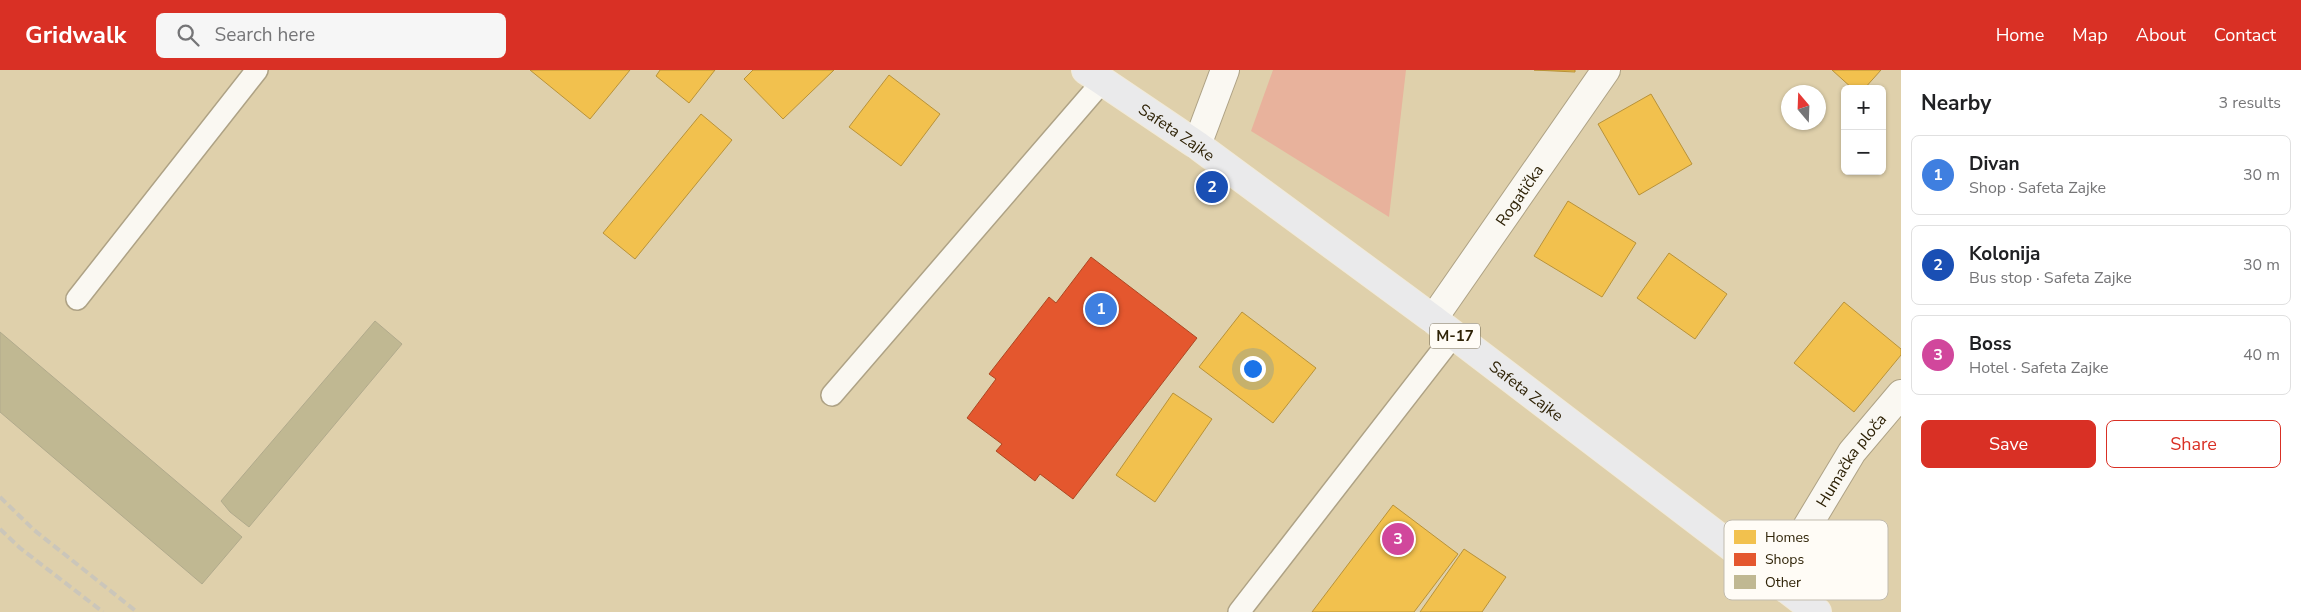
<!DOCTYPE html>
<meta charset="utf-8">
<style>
:root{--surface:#fff;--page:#f6f6f6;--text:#202124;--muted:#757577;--line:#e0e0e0;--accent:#d93025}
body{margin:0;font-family:"Nunito Sans",sans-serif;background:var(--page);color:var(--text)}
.controls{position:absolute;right:15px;top:15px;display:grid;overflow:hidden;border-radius:8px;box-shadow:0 1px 4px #0004}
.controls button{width:45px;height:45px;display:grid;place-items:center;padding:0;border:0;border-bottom:1px solid var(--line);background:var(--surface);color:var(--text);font:25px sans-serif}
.compass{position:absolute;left:1781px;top:15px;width:45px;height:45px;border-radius:50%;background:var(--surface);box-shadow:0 1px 4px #0004;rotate:341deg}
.you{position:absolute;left:1252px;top:298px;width:18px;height:18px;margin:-12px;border:4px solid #fff;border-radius:50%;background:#1a73e8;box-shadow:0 0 0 8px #1a73e833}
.badge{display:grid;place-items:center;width:32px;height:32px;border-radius:50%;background:var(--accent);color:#fff;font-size:16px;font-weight:700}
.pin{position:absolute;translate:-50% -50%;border:2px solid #fff;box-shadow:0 1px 5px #0006}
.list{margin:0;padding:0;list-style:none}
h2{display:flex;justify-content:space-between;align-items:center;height:65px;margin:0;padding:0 20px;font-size:21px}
h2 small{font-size:16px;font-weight:400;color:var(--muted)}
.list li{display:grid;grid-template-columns:32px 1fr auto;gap:15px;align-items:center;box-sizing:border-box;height:80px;margin:0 10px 10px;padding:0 10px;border:1px solid var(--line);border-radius:8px}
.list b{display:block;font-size:19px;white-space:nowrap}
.list p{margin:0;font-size:16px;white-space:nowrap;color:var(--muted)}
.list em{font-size:16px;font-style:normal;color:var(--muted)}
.actions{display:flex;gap:10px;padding:15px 20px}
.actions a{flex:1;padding:11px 0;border:1px solid var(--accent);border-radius:8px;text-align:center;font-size:18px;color:var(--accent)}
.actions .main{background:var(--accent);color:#fff}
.icon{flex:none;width:28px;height:28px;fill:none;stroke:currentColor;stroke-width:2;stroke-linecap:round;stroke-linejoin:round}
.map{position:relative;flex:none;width:1901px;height:542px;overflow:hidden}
header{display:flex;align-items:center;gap:30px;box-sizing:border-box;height:70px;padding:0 25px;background:var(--accent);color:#fff}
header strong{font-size:24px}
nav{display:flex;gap:28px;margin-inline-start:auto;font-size:18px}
.search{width:350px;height:45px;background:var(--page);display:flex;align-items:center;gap:12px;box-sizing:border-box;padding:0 18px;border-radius:8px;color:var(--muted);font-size:19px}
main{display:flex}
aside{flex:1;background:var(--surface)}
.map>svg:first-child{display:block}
</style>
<header>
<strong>Gridwalk</strong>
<div class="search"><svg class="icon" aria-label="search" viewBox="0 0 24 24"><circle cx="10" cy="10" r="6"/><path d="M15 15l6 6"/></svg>Search here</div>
<nav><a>Home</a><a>Map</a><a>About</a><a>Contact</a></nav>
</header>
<main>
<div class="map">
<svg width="1901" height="542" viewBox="0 0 1901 542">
<rect width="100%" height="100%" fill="#dfd0ab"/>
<!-- green -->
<path fill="#e8b29c" d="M 1273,0 L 1406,0 L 1389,147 L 1251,61 Z"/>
<!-- homes -->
<path fill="#f2c14e" stroke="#b89239" d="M 530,0 L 630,0 L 590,49 Z
M 660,0 L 715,0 L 689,33 L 656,6 Z
M 753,0 L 834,0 L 783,49 L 744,9 Z
M 1534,0 L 1575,0 L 1575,2 Z
M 1832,0 L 1881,0 L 1864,19 L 1853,19 Z
M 889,5 L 940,44 L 901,96 L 849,57 Z
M 1651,24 L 1692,94 L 1639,125 L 1598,54 Z
M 701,44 L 732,70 L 635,189 L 603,163 Z
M 1568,131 L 1636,173 L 1602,227 L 1534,186 Z
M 1669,183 L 1727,224 L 1695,269 L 1637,228 Z
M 1844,232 L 1901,279 L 1901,285 L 1854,342 L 1794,293 Z
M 1242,242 L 1316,298 L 1273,353 L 1199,297 Z
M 1173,323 L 1212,349 L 1155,432 L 1116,405 Z
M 1393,435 L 1458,484 L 1414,542 L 1312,542 Z
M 1464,479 L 1506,507 L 1482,542 L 1420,542 Z"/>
<!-- shops -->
<path fill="#e4572e" stroke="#ae4722" d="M 1091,187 L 1197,268 L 1073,429 L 1040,404 L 1035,411 L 996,381 L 1002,374 L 967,348 L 996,309 L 989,304 L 1049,227 L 1056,233 Z"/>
<!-- building -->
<path fill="#c0b892" stroke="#b1aa8c" d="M 375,251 L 402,274 L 249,457 L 230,442 L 221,431 Z
M 0,262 L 242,467 L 202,514 L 0,342 Z"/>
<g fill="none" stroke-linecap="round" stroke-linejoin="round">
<defs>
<path id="lane" d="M 77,229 L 257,0
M 832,325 L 1102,12
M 1239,542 L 1454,265"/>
<g id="street">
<path d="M 1197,75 L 1225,0"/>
<path id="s1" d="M 1433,249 L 1606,0"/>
<path id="s2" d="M 1775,510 L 1852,382 L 1901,324"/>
</g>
<g id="primary">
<path id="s3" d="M 1086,0 L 1197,75 L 1433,249 L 1817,542"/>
</g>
</defs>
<!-- lane casing -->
<use href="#lane" stroke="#aea285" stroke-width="24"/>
<!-- street casing -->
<use href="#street" stroke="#aea285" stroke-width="30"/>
<!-- primary casing -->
<use href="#primary" stroke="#f1ead9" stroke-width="30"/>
<!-- lane -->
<use href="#lane" stroke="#faf8f2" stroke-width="21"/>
<!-- street -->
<use href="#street" stroke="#faf8f2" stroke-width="28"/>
<!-- primary -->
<use href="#primary" stroke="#eaeaeb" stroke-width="28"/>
<!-- rail -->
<path stroke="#cbc6ba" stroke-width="4" stroke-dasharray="8 4" stroke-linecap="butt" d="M 0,427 L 34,460 L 137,542
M 0,459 L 20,478 L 103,542"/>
</g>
<g text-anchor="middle" stroke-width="5" stroke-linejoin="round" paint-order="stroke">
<!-- shield labels -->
<rect fill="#fffcf6" stroke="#6d644f" stroke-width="1" x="1430" y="253.5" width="50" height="25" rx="4"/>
<g font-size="15" font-weight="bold" fill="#2f2307">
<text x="1455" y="271">M-17</text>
</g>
<!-- street labels -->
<g font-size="16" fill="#2f2307" stroke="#fffcf6">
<text dy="6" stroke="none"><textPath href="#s3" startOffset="110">Safeta Zajke</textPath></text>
<text dy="6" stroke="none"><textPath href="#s1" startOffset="151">Rogatička</textPath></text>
<text dy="6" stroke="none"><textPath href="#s3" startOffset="545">Safeta Zajke</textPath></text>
<text dy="6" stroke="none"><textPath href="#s2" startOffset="142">Humačka ploča</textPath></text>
</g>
</g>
<!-- legend -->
<rect x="1724" y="450" width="164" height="80" rx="8" fill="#fffcf6" stroke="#c1bbae" stroke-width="1"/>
<rect x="1734" y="460" width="22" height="14" fill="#f2c14e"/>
<rect x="1734" y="483" width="22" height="13" fill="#e4572e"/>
<rect x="1734" y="505" width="22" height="14" fill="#c0b892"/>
<g font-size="14" fill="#2f2307">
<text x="1765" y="472">Homes</text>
<text x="1765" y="494">Shops</text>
<text x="1765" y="517">Other</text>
</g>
</svg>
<div class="controls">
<button>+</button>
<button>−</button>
</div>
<svg class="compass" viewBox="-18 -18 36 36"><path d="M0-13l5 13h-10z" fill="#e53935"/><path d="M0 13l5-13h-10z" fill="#757577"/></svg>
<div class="you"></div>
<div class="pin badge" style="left:1101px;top:239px;background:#3f7fe0">1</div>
<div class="pin badge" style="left:1212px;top:117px;background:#1a4fb4">2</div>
<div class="pin badge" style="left:1398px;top:469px;background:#d1479c">3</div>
</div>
<aside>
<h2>Nearby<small>3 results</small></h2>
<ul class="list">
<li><span class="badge" style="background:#3f7fe0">1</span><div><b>Divan</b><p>Shop · Safeta Zajke</p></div><em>30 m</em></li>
<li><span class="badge" style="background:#1a4fb4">2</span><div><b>Kolonija</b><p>Bus stop · Safeta Zajke</p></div><em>30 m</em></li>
<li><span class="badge" style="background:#d1479c">3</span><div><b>Boss</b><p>Hotel · Safeta Zajke</p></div><em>40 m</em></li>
</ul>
<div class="actions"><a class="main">Save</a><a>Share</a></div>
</aside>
</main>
